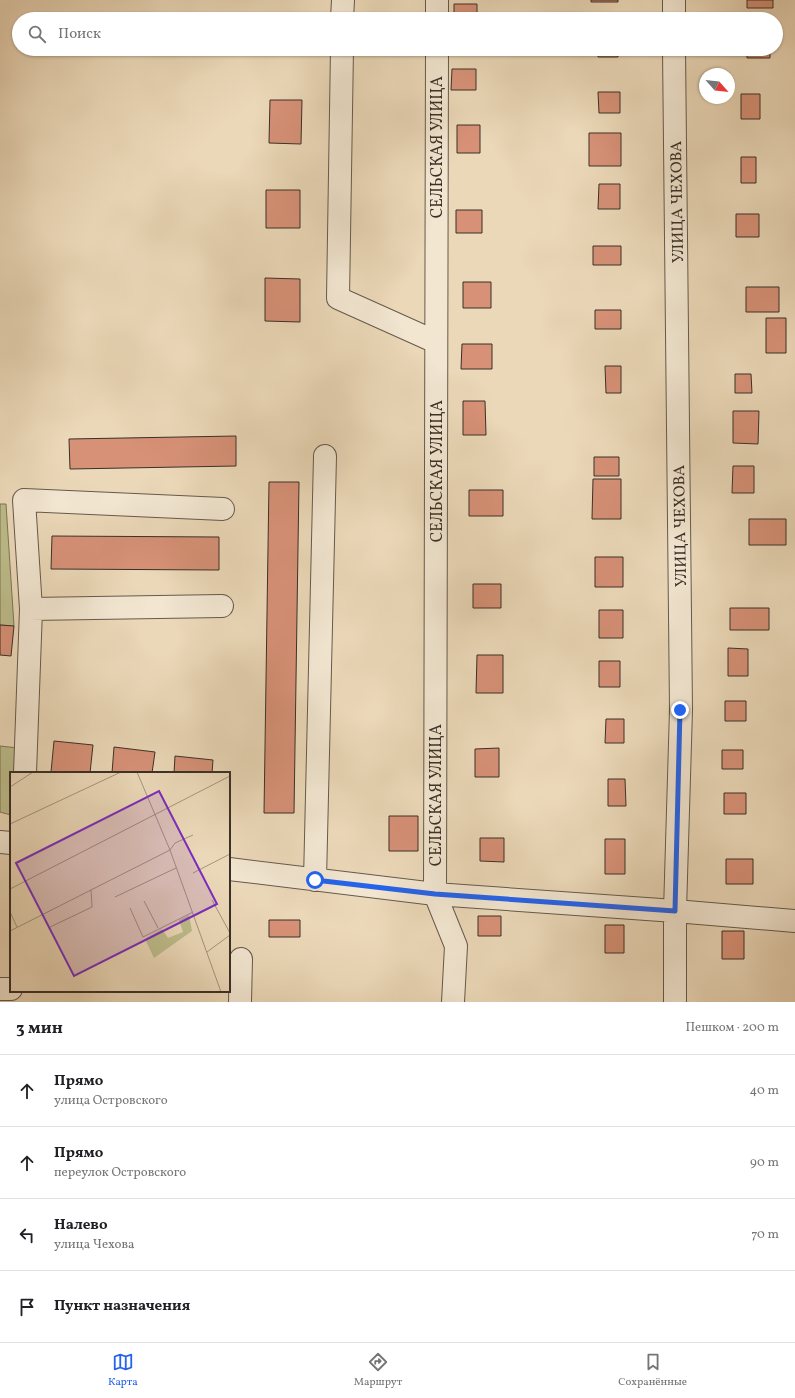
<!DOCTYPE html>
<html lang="ru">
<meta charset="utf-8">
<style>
:root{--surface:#fff;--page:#f2f2f2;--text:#202124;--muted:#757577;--line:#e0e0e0;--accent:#2563eb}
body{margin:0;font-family:Vollkorn,serif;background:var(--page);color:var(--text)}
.compass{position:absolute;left:699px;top:68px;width:36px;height:36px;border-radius:50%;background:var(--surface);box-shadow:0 1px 3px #0004;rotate:117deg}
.stop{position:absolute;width:12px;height:12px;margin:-9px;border:3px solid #2563eb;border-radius:50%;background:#fff}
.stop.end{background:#2563eb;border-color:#fff;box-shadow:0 1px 4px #0008}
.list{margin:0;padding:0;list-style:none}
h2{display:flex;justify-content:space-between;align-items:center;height:52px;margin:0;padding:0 16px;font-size:17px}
h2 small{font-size:13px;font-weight:400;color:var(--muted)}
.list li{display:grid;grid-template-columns:26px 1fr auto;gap:12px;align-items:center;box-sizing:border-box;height:72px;padding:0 16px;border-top:1px solid var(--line)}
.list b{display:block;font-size:15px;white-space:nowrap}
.list p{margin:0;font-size:13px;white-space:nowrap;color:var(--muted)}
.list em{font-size:13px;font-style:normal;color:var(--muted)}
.icon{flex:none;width:22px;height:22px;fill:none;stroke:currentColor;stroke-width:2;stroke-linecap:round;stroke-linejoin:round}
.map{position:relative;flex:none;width:795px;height:1002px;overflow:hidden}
.search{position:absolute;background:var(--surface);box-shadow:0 1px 3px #0004;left:12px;right:12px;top:12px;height:44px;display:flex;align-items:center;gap:10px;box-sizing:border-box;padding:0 14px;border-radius:22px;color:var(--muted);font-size:15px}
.sheet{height:340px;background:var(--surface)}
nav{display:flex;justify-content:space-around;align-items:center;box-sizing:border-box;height:56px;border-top:1px solid var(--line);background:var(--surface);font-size:11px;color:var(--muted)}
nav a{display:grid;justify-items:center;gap:2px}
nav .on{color:var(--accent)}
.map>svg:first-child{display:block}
</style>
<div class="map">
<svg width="795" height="1002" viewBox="0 0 795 1002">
<rect width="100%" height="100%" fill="#ebd8b8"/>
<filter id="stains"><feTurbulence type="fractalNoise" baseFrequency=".005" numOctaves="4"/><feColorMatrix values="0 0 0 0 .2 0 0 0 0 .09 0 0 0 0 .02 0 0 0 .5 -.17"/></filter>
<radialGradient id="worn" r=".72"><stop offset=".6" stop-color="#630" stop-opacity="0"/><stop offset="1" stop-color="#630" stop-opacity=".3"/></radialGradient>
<!-- green -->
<path fill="#bdbd8b" stroke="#7c765a" d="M 0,504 L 6,504 L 14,626 L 0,625 Z
M 0,746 L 18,748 L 16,773 L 11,773 L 11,815 L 0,812 Z"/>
<!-- building -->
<path fill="#d79177" stroke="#3a3028" d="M 591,0 L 618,0 L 618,2 L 591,2 Z
M 747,0 L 773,0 L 773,8 L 747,8 Z
M 454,4 L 477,4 L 477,19 L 454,19 Z
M 268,15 L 304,15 L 304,19 L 268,19 Z
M 268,49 L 304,49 L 304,54 L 267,53 Z
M 598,49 L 618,49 L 618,57 L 598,57 Z
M 747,49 L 770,49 L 770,58 L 747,58 Z
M 452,69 L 476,69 L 476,90 L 451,90 Z
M 598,92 L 620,92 L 620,113 L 599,113 Z
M 741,94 L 760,94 L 760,119 L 741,119 Z
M 270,100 L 302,100 L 301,144 L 269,143 Z
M 457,125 L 480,125 L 480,153 L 457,153 Z
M 589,133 L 621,133 L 621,166 L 589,166 Z
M 741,157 L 756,157 L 756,183 L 741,183 Z
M 599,184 L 620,184 L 620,209 L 598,209 Z
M 266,190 L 300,190 L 300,228 L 266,228 Z
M 456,210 L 482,210 L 482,233 L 456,233 Z
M 736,214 L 759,214 L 759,237 L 736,237 Z
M 593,246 L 621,246 L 621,265 L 593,265 Z
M 265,278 L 300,279 L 300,322 L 265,321 Z
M 463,282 L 491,282 L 491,308 L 463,308 Z
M 746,287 L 779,287 L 779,312 L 746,312 Z
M 595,310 L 621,310 L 621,329 L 595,329 Z
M 766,318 L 786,318 L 786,353 L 766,353 Z
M 462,344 L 492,344 L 492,369 L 461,369 Z
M 605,366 L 621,366 L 621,393 L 606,393 Z
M 735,374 L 751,374 L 752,393 L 735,393 Z
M 463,401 L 485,401 L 486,435 L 463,435 Z
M 733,411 L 759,411 L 758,444 L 733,443 Z
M 236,436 L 236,466 L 70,469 L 69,439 Z
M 594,457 L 619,457 L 619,476 L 594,476 Z
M 733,466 L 754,466 L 754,493 L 732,493 Z
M 593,479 L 621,479 L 621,519 L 592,519 Z
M 269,482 L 299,482 L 294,813 L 264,813 Z
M 469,490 L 503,490 L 503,516 L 469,516 Z
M 749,519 L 786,519 L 786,545 L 749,545 Z
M 52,536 L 219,537 L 219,570 L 51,569 Z
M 595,557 L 623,557 L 623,587 L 595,587 Z
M 473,584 L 501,584 L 501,608 L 473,608 Z
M 730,608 L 769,608 L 769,630 L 730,630 Z
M 599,610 L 623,610 L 623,638 L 599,638 Z
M 0,625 L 14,626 L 11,656 L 0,655 Z
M 728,648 L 748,649 L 748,676 L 728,676 Z
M 477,655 L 503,655 L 503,693 L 476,693 Z
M 599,661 L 620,661 L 620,687 L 599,687 Z
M 725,701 L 746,701 L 746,721 L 725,721 Z
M 606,719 L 624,719 L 624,743 L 605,743 Z
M 54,741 L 93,745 L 90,773 L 51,772 Z
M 114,747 L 155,752 L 152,773 L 112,773 Z
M 499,748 L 499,777 L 475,777 L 475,749 Z
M 722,750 L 743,750 L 743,769 L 722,769 Z
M 175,756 L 213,760 L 212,773 L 174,773 Z
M 608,779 L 625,779 L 626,806 L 608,806 Z
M 724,793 L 746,793 L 746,814 L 724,814 Z
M 389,816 L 418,816 L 418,851 L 389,851 Z
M 480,838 L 504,838 L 504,862 L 480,861 Z
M 605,839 L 625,839 L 625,874 L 605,874 Z
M 726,859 L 753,859 L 753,884 L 726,884 Z
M 478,916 L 501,916 L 501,936 L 478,936 Z
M 269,920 L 300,920 L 300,937 L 269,937 Z
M 605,925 L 624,925 L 624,953 L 605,953 Z
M 722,931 L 744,931 L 744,959 L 722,959 Z"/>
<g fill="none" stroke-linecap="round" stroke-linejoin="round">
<defs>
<path id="minor" d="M 674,0 L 674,19
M 342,19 L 343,0
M 437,19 L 437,0
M 342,49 L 338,298 L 436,342
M 437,49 L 435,894 L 456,946 L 453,1002
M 674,49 L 681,710 L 675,911 L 675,1002
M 31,609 L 222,606
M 25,773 L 31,609 L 24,500 L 223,509
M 0,842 L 11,843
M 229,869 L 435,894 L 675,911 L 795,921
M 315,880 L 325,456
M 0,989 L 11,989
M 240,1002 L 241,959"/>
</defs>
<!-- minor casing -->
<use href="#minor" stroke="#665a4c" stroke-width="24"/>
<!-- minor -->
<use href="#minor" stroke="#f2e6d1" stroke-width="22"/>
</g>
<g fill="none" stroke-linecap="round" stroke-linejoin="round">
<!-- route -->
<path stroke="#2563eb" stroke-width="5" d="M 315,880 L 435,894 L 675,911 L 680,710"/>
</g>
<g text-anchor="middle" stroke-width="3" stroke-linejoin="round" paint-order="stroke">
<!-- street labels -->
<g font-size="16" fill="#3a3028" stroke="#f2e6d1">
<text transform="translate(436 147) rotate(-90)" y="6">СЕЛЬСКАЯ УЛИЦА</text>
<text transform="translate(676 202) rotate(-91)" y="6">УЛИЦА ЧЕХОВА</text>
<text transform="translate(436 471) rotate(-90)" y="6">СЕЛЬСКАЯ УЛИЦА</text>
<text transform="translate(679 526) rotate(-91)" y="6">УЛИЦА ЧЕХОВА</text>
<text transform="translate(435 795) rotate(-90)" y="6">СЕЛЬСКАЯ УЛИЦА</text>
</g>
</g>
<!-- overview -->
<g transform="translate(10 772)">
<rect width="220" height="220" fill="#ebd8b8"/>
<path d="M 179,143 L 182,159 L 144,186 L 135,167 L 152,157 L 158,166 L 173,160 L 169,148 Z" fill="#bdbd8b"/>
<path fill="none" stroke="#a4957e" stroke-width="1" d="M 127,0 L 160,78 L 211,220M 0,15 L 23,0M 0,52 L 111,0M 183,101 L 220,82M 0,117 L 220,4M 105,125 L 166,96M 202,128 L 220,161M 134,129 L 148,156M 120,136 L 133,165 L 183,140M 0,140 L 7,155M 38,156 L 82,135 L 81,118M 0,159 L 160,78 L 165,71 L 183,63M 197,180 L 220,163"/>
<path fill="#7b2cbf" fill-opacity="0.15" stroke="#7b2cbf" stroke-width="2" d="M 149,19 L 207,132 L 64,204 L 6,91 Z"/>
<rect width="220" height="220" fill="none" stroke="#3a3028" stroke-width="2"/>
</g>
<rect width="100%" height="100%" filter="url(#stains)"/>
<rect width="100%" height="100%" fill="url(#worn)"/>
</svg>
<svg class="compass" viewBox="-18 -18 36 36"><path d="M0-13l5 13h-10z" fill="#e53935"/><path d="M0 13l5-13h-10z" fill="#757577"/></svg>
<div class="stop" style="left:315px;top:880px"></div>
<div class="stop end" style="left:680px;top:710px"></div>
<div class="search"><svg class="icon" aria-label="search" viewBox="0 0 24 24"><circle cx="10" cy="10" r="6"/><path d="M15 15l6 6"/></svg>Поиск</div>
</div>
<section class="sheet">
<h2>3 мин<small>Пешком · 200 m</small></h2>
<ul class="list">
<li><svg class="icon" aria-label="ahead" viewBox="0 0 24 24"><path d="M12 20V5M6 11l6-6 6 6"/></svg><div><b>Прямо</b><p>улица Островского</p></div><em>40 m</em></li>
<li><svg class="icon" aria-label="ahead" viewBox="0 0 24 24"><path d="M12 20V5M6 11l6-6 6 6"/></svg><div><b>Прямо</b><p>переулок Островского</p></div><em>90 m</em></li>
<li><svg class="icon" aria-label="left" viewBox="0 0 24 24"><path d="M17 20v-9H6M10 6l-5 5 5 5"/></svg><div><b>Налево</b><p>улица Чехова</p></div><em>70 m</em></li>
<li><svg class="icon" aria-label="arrive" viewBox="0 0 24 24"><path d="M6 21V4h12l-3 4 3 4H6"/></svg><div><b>Пункт назначения</b></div></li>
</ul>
</section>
<nav>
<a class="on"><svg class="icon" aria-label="map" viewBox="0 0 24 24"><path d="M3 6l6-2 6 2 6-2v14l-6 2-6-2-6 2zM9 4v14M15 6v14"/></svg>Карта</a>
<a><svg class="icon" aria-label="directions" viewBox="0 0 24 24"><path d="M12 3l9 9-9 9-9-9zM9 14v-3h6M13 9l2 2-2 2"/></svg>Маршрут</a>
<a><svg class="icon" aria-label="saved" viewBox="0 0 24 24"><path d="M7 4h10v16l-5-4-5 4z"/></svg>Сохранённые</a>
</nav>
